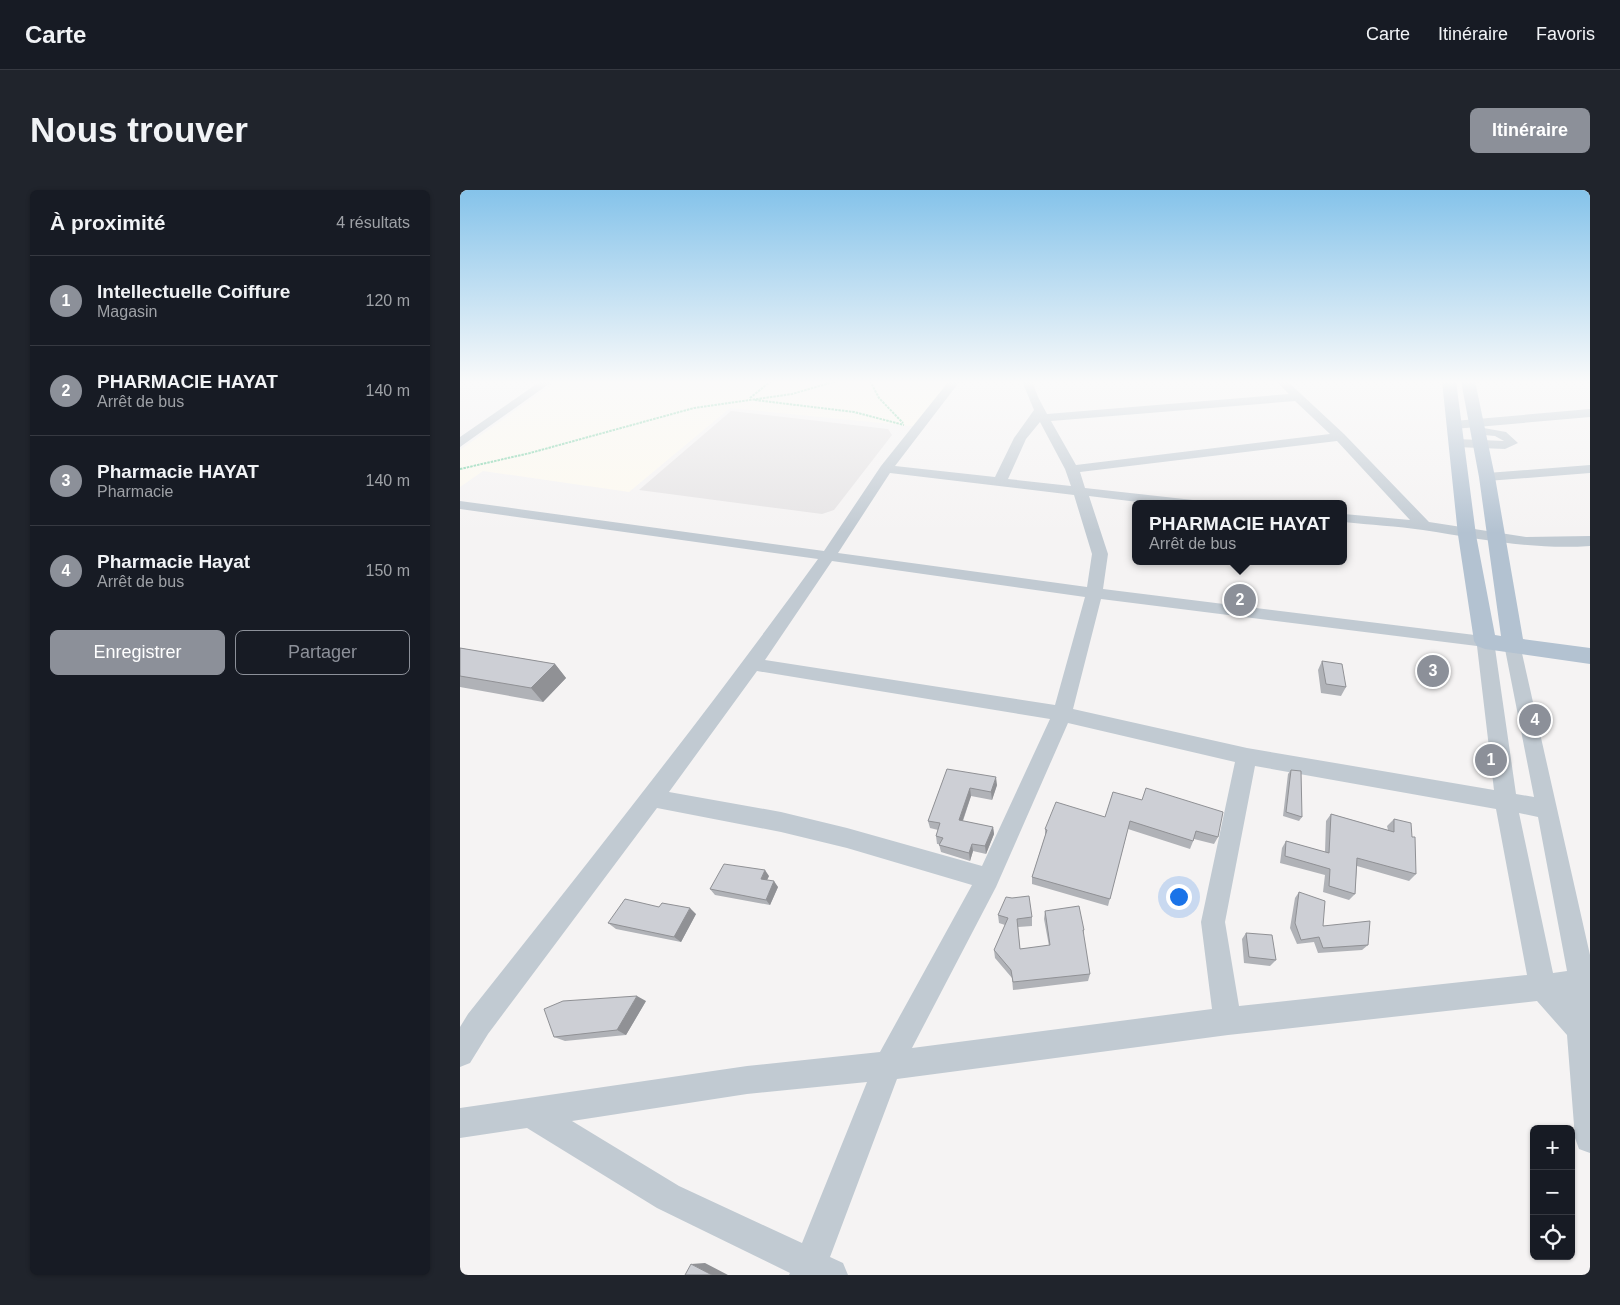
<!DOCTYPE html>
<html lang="fr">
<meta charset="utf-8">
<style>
:root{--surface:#171b24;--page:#20242c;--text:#f1f3f6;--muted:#9ea1a6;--line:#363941;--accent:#8c9099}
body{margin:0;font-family:Helvetica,sans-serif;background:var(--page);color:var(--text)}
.controls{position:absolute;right:15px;bottom:15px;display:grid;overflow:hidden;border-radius:8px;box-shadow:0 1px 4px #0004}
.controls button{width:45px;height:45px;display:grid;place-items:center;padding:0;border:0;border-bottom:1px solid var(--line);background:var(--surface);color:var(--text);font:25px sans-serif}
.you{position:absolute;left:718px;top:706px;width:18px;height:18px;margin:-12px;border:4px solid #fff;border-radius:50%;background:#1a73e8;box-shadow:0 0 0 8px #1a73e833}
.badge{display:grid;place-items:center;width:32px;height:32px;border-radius:50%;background:var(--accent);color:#fff;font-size:16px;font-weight:700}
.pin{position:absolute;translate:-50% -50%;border:2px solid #fff;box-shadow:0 1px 5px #0006}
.popup{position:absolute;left:672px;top:310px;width:215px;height:65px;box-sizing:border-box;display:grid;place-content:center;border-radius:8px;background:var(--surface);filter:drop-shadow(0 1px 4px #0005);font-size:16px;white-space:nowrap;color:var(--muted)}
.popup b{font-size:19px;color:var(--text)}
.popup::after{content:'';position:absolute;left:50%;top:100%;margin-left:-10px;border:10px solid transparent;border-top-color:var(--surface)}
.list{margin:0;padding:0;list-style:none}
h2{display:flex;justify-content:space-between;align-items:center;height:65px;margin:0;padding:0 20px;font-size:21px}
h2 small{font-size:16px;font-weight:400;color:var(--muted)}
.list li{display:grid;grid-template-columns:32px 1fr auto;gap:15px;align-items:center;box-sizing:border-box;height:90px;padding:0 20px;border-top:1px solid var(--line)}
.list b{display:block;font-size:19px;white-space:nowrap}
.list p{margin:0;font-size:16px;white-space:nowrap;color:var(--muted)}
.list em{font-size:16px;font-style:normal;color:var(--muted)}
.actions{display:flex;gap:10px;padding:15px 20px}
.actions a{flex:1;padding:11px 0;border:1px solid var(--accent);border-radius:8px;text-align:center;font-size:18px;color:var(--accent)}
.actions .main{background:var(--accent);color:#fff}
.icon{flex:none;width:28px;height:28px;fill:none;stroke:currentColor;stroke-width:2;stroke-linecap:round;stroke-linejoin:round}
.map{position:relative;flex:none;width:1130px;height:1085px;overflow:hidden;border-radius:8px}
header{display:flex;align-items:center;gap:30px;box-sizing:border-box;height:70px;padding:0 25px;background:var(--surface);border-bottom:1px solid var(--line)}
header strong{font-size:24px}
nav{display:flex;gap:28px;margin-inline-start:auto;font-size:18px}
.intro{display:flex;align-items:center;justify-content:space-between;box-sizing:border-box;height:120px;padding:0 30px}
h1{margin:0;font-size:35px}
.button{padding:12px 22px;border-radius:8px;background:var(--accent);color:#fff;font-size:18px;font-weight:700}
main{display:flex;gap:30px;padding:0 30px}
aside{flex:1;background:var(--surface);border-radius:8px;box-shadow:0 1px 4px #0004}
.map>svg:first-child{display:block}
</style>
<header>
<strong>Carte</strong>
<nav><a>Carte</a><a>Itinéraire</a><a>Favoris</a></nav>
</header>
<div class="intro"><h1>Nous trouver</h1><a class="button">Itinéraire</a></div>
<main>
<aside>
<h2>À proximité<small>4 résultats</small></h2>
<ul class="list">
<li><span class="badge">1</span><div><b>Intellectuelle Coiffure</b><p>Magasin</p></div><em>120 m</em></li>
<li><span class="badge">2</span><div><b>PHARMACIE HAYAT</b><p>Arrêt de bus</p></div><em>140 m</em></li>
<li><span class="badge">3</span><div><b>Pharmacie HAYAT</b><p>Pharmacie</p></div><em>140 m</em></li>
<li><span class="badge">4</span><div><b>Pharmacie Hayat</b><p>Arrêt de bus</p></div><em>150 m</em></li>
</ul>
<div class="actions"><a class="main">Enregistrer</a><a>Partager</a></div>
</aside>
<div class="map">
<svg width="1130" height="1085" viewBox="0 0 1130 1085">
<rect width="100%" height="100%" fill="#f5f3f3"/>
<!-- commercial -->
<path fill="#fdf9ef" d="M 97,191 L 497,191 L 462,237 L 270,218 L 169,302 L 23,281 L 0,297 L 0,260 Z"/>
<!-- education -->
<path fill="#e6e4e5" d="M 271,221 L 428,239 L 432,245 L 374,320 L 362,324 L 179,300 Z"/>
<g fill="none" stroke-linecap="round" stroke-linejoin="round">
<!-- path -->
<path stroke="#7ad0a6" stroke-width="2" stroke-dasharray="2.5 1" stroke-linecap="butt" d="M 410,191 L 419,208 L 443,233
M 290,208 L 311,191
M 295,210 L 394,222 L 444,235
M 0,279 L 70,263 L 234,218 L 332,204 L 376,191"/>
<!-- minor -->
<path fill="#c1cad2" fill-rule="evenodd" d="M 81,191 L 93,191 L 0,257 L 0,247 Z
M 489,191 L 500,191 L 435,276 L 535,287 L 554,248 L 574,220 L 562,191 L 572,191 L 578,207 L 587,224 L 829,204 L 816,191 L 827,191 L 884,244 L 969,332 L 1066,347 L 1130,346 L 1130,356 C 1073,360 1020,349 963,340 C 937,336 910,335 884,332 L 884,324 L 950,330 L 877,251 L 620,282 L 625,298 L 733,310 L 740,314 L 694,314 L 629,306 L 648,364 L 643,399 L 1031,447 L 1034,451 L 1056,604 L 1074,607 L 1044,454 L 1047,450 L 1053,448 L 1059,450 L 1130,765 L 1130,963 L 1119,959 L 1115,948 L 1107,845 L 1077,811 L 768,845 L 437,889 L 370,1067 L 383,1073 L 388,1085 L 329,1085 L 330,1083 L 197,1018 L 67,938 L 0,948 L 0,918 L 287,876 L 420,862 L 512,695 L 387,658 L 321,642 L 197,618 L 28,844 L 10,873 L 0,877 L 0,837 L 8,824 C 127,674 246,524 358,369 L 0,319 L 0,311 L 364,361 L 421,276 ZM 835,211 L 870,244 L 616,275 L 591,231 ZM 580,232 L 605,279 L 611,296 L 548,289 L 566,249 ZM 430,283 L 614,305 L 632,364 L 627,397 L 378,363 ZM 372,371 L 625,407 L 595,515 L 305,470 ZM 641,409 L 1017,456 L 1034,600 L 787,558 L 613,519 ZM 297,481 L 590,529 L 522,676 L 387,638 L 321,622 L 209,602 ZM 608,533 L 775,572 L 741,732 L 752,819 L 452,858 L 536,697 ZM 795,576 L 1036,619 L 1067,785 L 779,816 L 765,732 ZM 1059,623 L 1078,627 L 1107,781 L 1093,783 ZM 407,892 L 342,1053 L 219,996 L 112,931 L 287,904 Z
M 1130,219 L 1130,227 L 994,239 L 988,235 L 994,231 Z
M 1018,237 L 1046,242 L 1058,253 L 1045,259 L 996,257 L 990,253 L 996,249 L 1044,251 L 1035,246 L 1014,244 L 1012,241 Z
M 1130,275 L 1130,283 L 1027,291 L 1020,287 L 1027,283 Z"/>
<!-- major -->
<path fill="#b3c2d1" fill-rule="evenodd" d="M 982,191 L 996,191 L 1016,345 L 1035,445 L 1041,446 L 1019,287 L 1001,191 L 1015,191 L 1035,287 L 1063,449 L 1130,458 L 1130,474 L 1025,459 L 1017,456 L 1014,451 L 998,345 Z"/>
</g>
<!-- wall -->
<path fill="#b0b2b7" d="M 0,458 L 95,474 L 106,488 L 83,512 L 0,497 Z
M 862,471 L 886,497 L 881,506 L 861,503 L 858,480 Z
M 487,579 L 537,595 L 532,610 L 511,606 L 503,631 L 533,637 L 534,644 L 526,664 L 513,661 L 510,671 L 481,662 L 479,654 L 477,654 L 476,646 L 478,640 L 470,638 L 468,631 Z
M 831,580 L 842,627 L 839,631 L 823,626 L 828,584 Z
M 653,602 L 758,647 L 754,654 L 734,649 L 730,659 L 668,639 L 648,716 L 572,694 L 572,687 L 585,646 L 585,639 L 645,627 Z
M 871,624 L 928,640 L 927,636 L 934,629 L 952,647 L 956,684 L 949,691 L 897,676 L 895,704 L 889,710 L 863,702 L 865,685 L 820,673 L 822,658 L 826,651 L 865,662 L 866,631 Z
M 309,686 L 307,690 L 318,697 L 310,715 L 255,705 L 250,699 Z
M 839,702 L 863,736 L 908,755 L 902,760 L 858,763 L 854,752 L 837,754 L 830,738 L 835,708 Z
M 585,721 L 624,740 L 623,745 L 630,784 L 628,791 L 553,800 L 552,788 L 535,768 L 534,760 L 545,735 L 539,733 L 538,725 L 572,727 L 572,736 L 558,737 L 560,759 L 589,756 L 584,729 Z
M 236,724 L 221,752 L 156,739 L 148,733 Z
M 786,743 L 816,770 L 810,776 L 784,773 L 782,749 Z
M 186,811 L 166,845 L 105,851 L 94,847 Z"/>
<!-- shaded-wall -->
<path fill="#909195" d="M 95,474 L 106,488 L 83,512 L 71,498 Z
M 536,587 L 537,595 L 532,610 L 531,602 Z
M 510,598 L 511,606 L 500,638 L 499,630 Z
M 533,637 L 534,644 L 526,664 L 525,656 Z
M 512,654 L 513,661 L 510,671 L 509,663 Z
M 305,680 L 309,686 L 305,694 L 301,689 Z
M 314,691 L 318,697 L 310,715 L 306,710 Z
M 230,718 L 236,724 L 221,752 L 214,747 Z
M 177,806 L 186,811 L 166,845 L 157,840 Z
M 245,1073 L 268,1085 L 252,1085 L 231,1074 Z"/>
<!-- building -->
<path fill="#cdcfd5" stroke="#909195" d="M 0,458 L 95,474 L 71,498 L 0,486 Z
M 862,471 L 882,474 L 886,497 L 866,494 Z
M 487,579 L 536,587 L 531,602 L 510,598 L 499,630 L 533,637 L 525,656 L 512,654 L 509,663 L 479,655 L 483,648 L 476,646 L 480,633 L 468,631 Z
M 831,580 L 841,581 L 842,627 L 826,622 Z
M 686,598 L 763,622 L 758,647 L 736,641 L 733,651 L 670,631 L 650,709 L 572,687 L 587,640 L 585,639 L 596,612 L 645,627 L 653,602 L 682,610 Z
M 871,624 L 934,642 L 934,629 L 951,633 L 952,647 L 955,647 L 956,684 L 897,668 L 895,704 L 869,696 L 870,679 L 825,666 L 826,651 L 869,663 Z
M 264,674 L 305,680 L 301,689 L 314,691 L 306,710 L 250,699 Z
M 839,702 L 865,711 L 863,736 L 910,731 L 908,755 L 863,758 L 859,747 L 841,750 L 835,733 Z
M 569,706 L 572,727 L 557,729 L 560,759 L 590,755 L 585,721 L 619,716 L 624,740 L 623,740 L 630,784 L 553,792 L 551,780 L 534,760 L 548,728 L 538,725 L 546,707 L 552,708 Z
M 165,709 L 199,717 L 202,713 L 230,718 L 214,747 L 148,733 Z
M 786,743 L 812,745 L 816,770 L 789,767 Z
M 177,806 L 157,840 L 94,847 L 84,819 L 103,811 Z
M 231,1074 L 252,1085 L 225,1085 Z"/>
<!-- sky -->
<linearGradient id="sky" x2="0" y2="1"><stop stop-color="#85c3ea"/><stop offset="0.56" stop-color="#fafafa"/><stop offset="1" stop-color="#fafafa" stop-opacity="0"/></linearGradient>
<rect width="1130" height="343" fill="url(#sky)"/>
</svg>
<div class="controls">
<button>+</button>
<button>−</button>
<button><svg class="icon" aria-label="locate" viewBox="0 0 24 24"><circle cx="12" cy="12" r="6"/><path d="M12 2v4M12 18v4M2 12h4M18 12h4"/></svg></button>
</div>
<div class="you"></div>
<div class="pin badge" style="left:1031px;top:570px">1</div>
<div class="pin badge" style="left:780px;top:410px">2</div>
<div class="popup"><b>PHARMACIE HAYAT</b>Arrêt de bus</div>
<div class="pin badge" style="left:973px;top:481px">3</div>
<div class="pin badge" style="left:1075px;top:530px">4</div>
</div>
</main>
